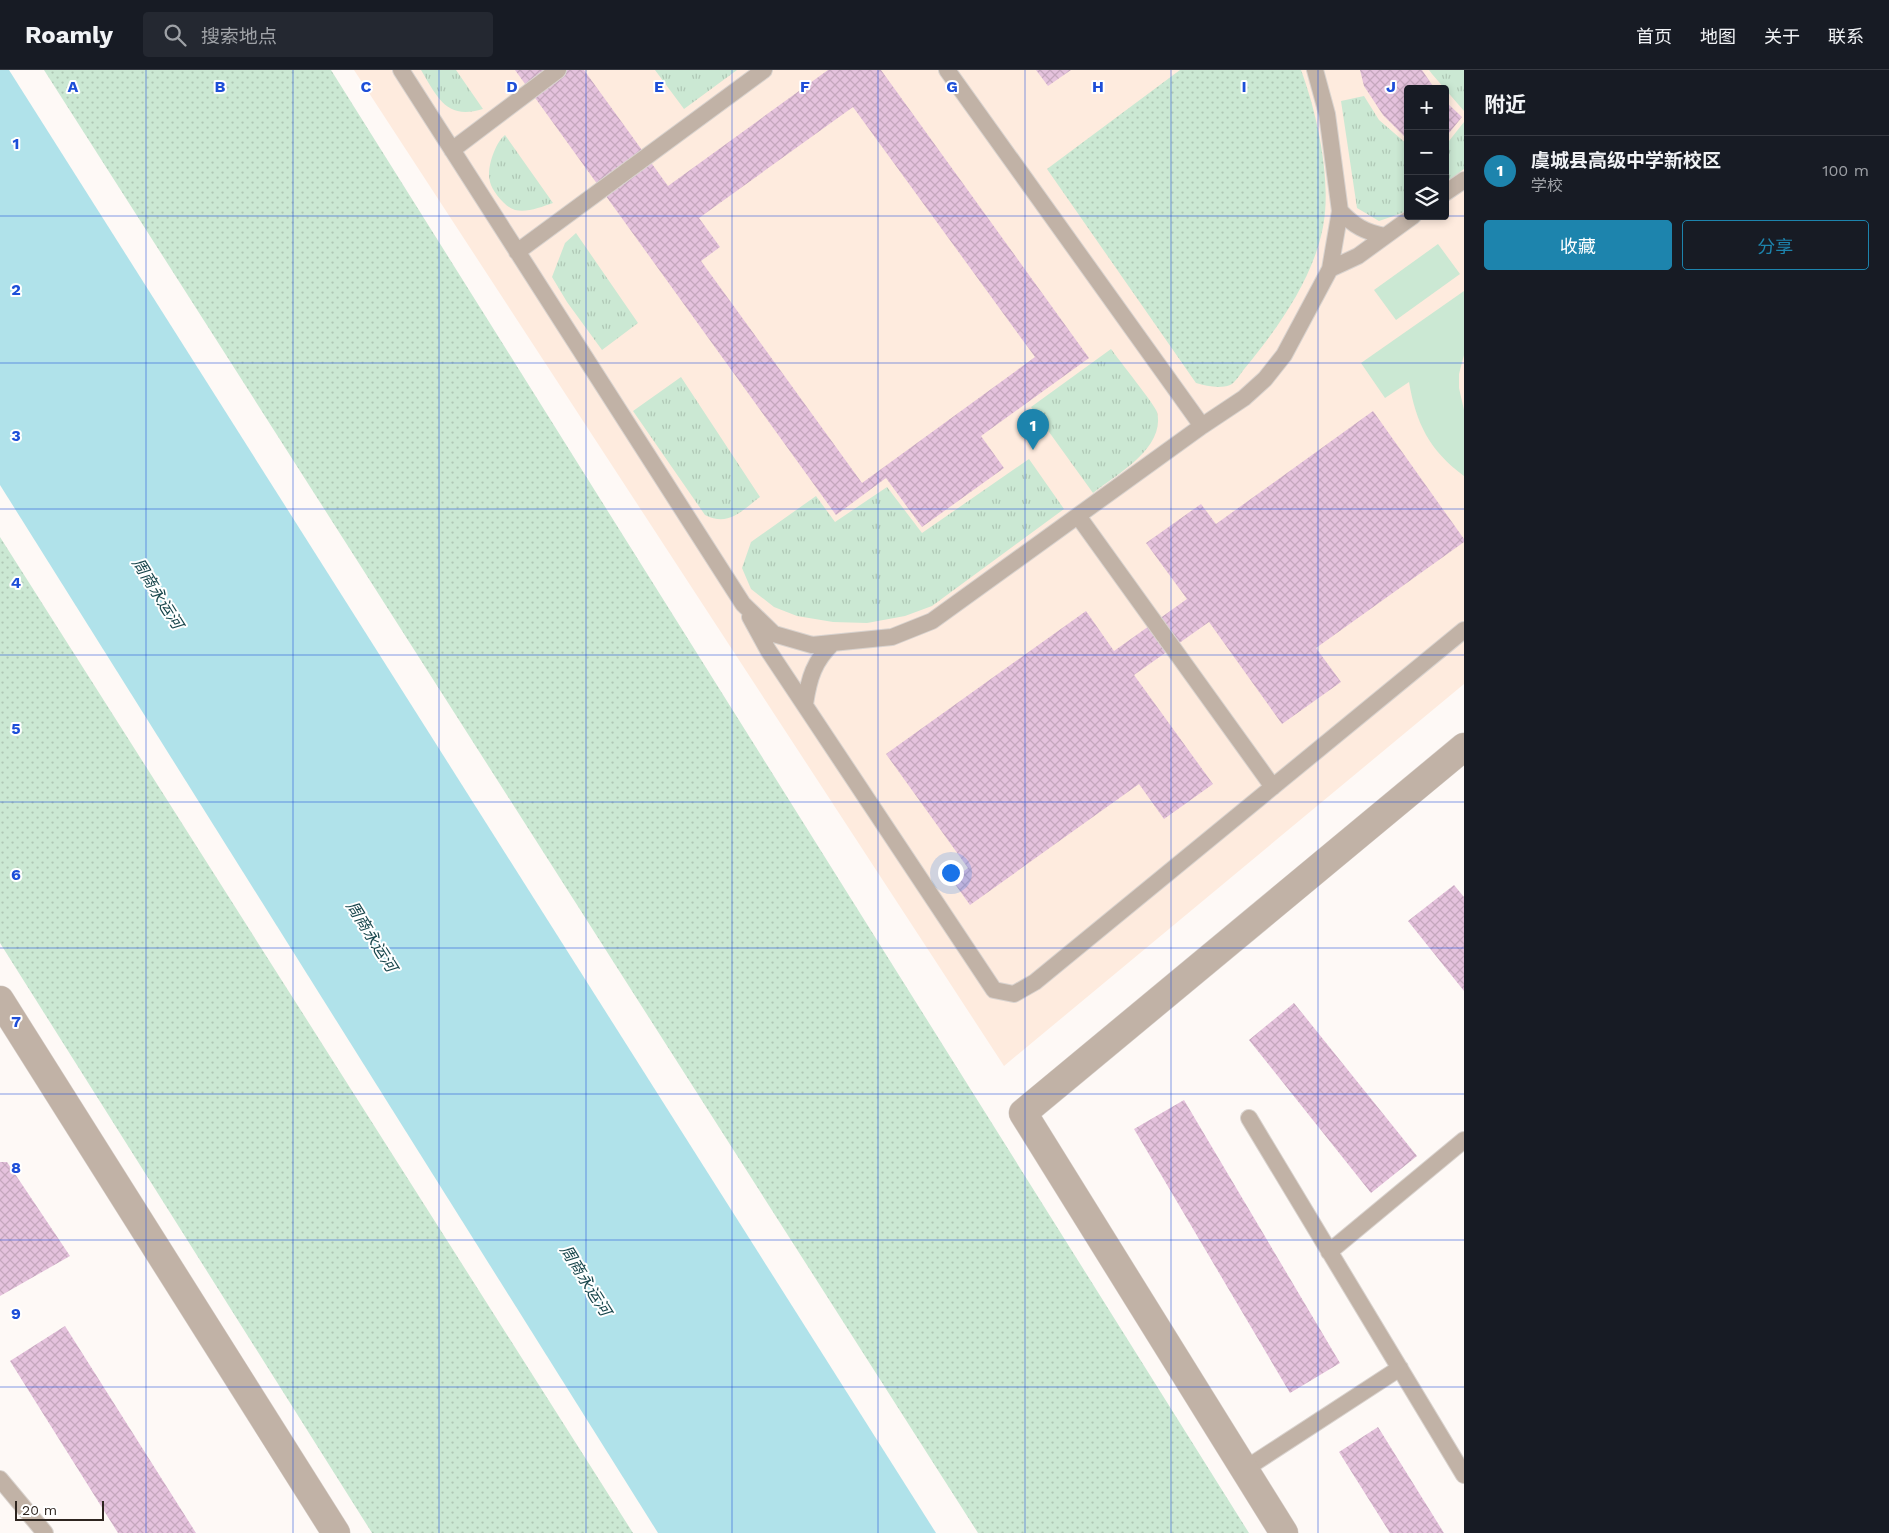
<!DOCTYPE html>
<html lang="zh">
<meta charset="utf-8">
<style>
:root{--surface:#171b24;--page:#242831;--text:#f1f3f6;--muted:#9ea1a6;--line:#363941;--accent:#1d84ad}
body{margin:0;font-family:"Work Sans","Noto Sans SC",sans-serif;background:var(--page);color:var(--text)}
.controls{position:absolute;right:15px;top:15px;display:grid;overflow:hidden;border-radius:5px;box-shadow:0 2px 8px #0003}
.controls button{width:45px;height:45px;display:grid;place-items:center;padding:0;border:0;border-bottom:1px solid var(--line);background:var(--surface);color:var(--text);font:25px sans-serif}
.scale{position:absolute;left:15px;bottom:12px;width:89px;box-sizing:border-box;padding-left:5px;border:2px solid #2e251f;border-top:0;font-size:14px;line-height:18px;white-space:nowrap;color:#2e251f;-webkit-text-stroke:4px #fff;paint-order:stroke}
.you{position:absolute;left:950px;top:802px;width:18px;height:18px;margin:-12px;border:4px solid #fff;border-radius:50%;background:#1a73e8;box-shadow:0 0 0 8px #1a73e833}
.badge{display:grid;place-items:center;width:32px;height:32px;border-radius:50%;background:var(--accent);color:#fff;font-size:16px;font-weight:700}
.pin{position:absolute;translate:-50% -41px;filter:drop-shadow(0 1px 2px #0008)}
.pin::after{content:'';position:absolute;top:26px;width:18px;height:15px;background:inherit;clip-path:polygon(0 0,100% 0,50% 100%)}
.list{margin:0;padding:0;list-style:none}
h2{display:flex;justify-content:space-between;align-items:center;height:65px;margin:0;padding:0 20px;font-size:21px}
h2 small{font-size:16px;font-weight:400;color:var(--muted)}
.list li{display:grid;grid-template-columns:32px 1fr auto;gap:15px;align-items:center;box-sizing:border-box;height:70px;padding:0 20px;border-top:1px solid var(--line)}
.list b{display:block;font-size:19px;white-space:nowrap}
.list p{margin:0;font-size:16px;white-space:nowrap;color:var(--muted)}
.list em{font-size:16px;font-style:normal;color:var(--muted)}
.actions{display:flex;gap:10px;padding:15px 20px}
.actions a{flex:1;padding:11px 0;border:1px solid var(--accent);border-radius:5px;text-align:center;font-size:18px;color:var(--accent)}
.actions .main{background:var(--accent);color:#fff}
.icon{flex:none;width:28px;height:28px;fill:none;stroke:currentColor;stroke-width:2;stroke-linecap:round;stroke-linejoin:round}
.map{position:relative;flex:none;width:1464px;height:1463px;overflow:hidden}
header{display:flex;align-items:center;gap:30px;box-sizing:border-box;height:70px;padding:0 25px;background:var(--surface);border-bottom:1px solid var(--line)}
header strong{font-size:24px}
nav{display:flex;gap:28px;margin-inline-start:auto;font-size:18px}
.search{width:350px;height:45px;background:var(--page);display:flex;align-items:center;gap:12px;box-sizing:border-box;padding:0 18px;border-radius:5px;color:var(--muted);font-size:19px}
main{display:flex}
aside{flex:1;background:var(--surface)}
.map>svg:first-child{display:block}
</style>
<header>
<strong>Roamly</strong>
<div class="search"><svg class="icon" aria-label="search" viewBox="0 0 24 24"><circle cx="10" cy="10" r="6"/><path d="M15 15l6 6"/></svg>搜索地点</div>
<nav><a>首页</a><a>地图</a><a>关于</a><a>联系</a></nav>
</header>
<main>
<div class="map">
<svg width="1464" height="1463" viewBox="0 0 1464 1463">
<defs>
<pattern id="grass-tufts" width="24" height="20" patternUnits="userSpaceOnUse" patternTransform="scale(1.25)"><rect width="24" height="20" fill="#cbe8d3"/><path d="M3 7l-1-3M5 7V3M7 7l1-3M15 17l-1-3M17 17v-4M19 17l1-3" fill="none" stroke="#afc7b5"/></pattern>
<pattern id="park-dots" width="8" height="8" patternUnits="userSpaceOnUse" patternTransform="scale(1.25)"><rect width="8" height="8" fill="#cbe8d3"/><path d="M2 2h.1M6 6h.1" fill="none" stroke="#afc7b5" stroke-width="1.8" stroke-linecap="round"/></pattern>
<pattern id="building-cross-hatch" width="8" height="8" patternUnits="userSpaceOnUse" patternTransform="scale(1.25)"><rect width="8" height="8" fill="#e5c2dd"/><path d="M0 0l8 8M0 8l8-8" fill="none" stroke="#c5a7bd"/></pattern>
</defs>
<rect width="100%" height="100%" fill="#fef9f6"/>
<!-- built -->
<path fill="#feebde" fill-rule="evenodd" d="M 354,0 L 1464,0 L 1464,614 L 1004,996 ZM 1408,19 L 1445,19 L 1445,146 L 1408,146 Z"/>
<!-- grass -->
<path fill="url(#grass-tufts)" d="M 421,0 L 456,0 L 483,39 C 446,50 438,28 421,0 Z
M 655,0 L 737,0 L 684,39 Z
M 1429,0 L 1464,0 L 1464,41 L 1432,4 Z
M 1364,26 L 1379,50 L 1408,75 L 1408,141 L 1379,151 L 1357,138 L 1341,31 Z
M 1464,52 L 1464,99 L 1445,113 L 1445,76 Z
M 505,65 L 553,133 C 541,137 527,143 515,140 C 506,138 492,121 490,112 C 486,99 495,73 505,65 Z
M 576,163 L 638,253 L 602,280 L 567,232 L 552,207 L 565,173 Z
M 1111,279 C 1118,289 1155,335 1157,342 C 1166,378 1116,405 1093,423 L 1031,337 Z
M 681,307 L 760,427 C 741,441 729,457 705,445 L 633,341 Z
M 1029,389 L 1064,439 L 932,536 L 905,546 L 867,553 L 833,552 L 797,546 L 774,537 L 751,519 L 742,498 L 751,472 L 816,426 L 835,452 L 887,417 L 922,463 Z"/>
<!-- park -->
<path fill="url(#park-dots)" d="M 44,0 L 331,0 L 1249,1463 L 978,1463 Z
M 1180,0 L 1301,0 C 1317,43 1332,111 1323,157 C 1313,209 1278,258 1245,298 C 1241,303 1235,313 1230,315 C 1219,319 1207,316 1196,313 L 1047,99 Z
M 0,467 L 633,1463 L 372,1463 L 0,873 Z"/>
<!-- pitch -->
<path fill="#cbe8d3" d="M 1438,174 L 1460,204 L 1396,250 L 1374,220 Z
M 1464,221 L 1464,285 L 1459,304 L 1459,318 L 1464,340 L 1464,406 C 1429,380 1416,353 1409,312 L 1385,328 L 1361,293 Z"/>
<!-- water -->
<path fill="#b0e2ea" d="M 0,0 L 9,0 L 936,1463 L 658,1463 L 0,415 Z"/>
<!-- building -->
<path fill="url(#building-cross-hatch)" fill-rule="evenodd" d="M 515,0 L 584,0 L 668,116 L 828,0 L 881,0 L 1089,288 L 981,366 L 1004,398 L 922,457 L 886,408 L 836,445 ZM 853,37 L 1035,287 L 862,413 L 701,191 L 720,177 L 699,148 Z
M 1036,0 L 1071,0 L 1048,16 Z
M 1360,0 L 1422,0 L 1435,19 L 1408,19 L 1408,70 L 1383,45 L 1364,16 Z
M 1445,31 L 1462,47 L 1445,68 Z
M 1373,341 L 1464,469 L 1464,472 L 1316,578 L 1341,612 L 1282,654 L 1209,552 L 1134,605 L 1213,714 L 1164,749 L 1139,714 L 970,835 L 952,810 L 968,798 L 886,684 L 1086,541 L 1114,581 L 1187,529 L 1146,473 L 1201,434 L 1216,454 Z
M 1454,815 L 1464,827 L 1464,921 L 1408,851 Z
M 1294,933 L 1417,1086 L 1371,1123 L 1249,970 Z
M 1184,1030 L 1340,1293 L 1290,1323 L 1134,1059 Z
M 0,1092 L 7,1092 L 70,1186 L 0,1226 Z
M 65,1256 L 196,1463 L 118,1463 L 10,1291 Z
M 1378,1357 L 1444,1463 L 1390,1463 L 1339,1382 Z"/>
<g fill="none" stroke-linecap="round" stroke-linejoin="round">
<defs>
<path id="service" d="M 401,0 L 743,534 L 774,564 L 812,575 L 892,567 L 932,551 L 1202,356 L 1244,328 L 1265,309 L 1284,285 L 1330,199 L 1340,141 L 1327,44 L 1315,0
M 947,0 L 1202,356
M 452,80 L 558,0
M 1445,123 L 1464,110
M 1340,141 C 1354,156 1365,162 1385,166
M 517,182 L 764,0
M 1330,199 L 1358,186 L 1413,146
M 1078,446 L 1273,717
M 750,547 L 768,580 L 994,920 L 1014,924 L 1035,912 L 1464,560
M 805,634 C 809,608 814,591 833,573
M 1249,1048 L 1464,1405
M 1329,1182 L 1464,1070
M 1245,1399 L 1400,1298
M 0,1409 L 45,1463"/>
<path id="minor" d="M 0,930 L 336,1463"/>
<path id="tertiary" d="M 1284,1463 L 1023,1043 L 1464,677"/>
</defs>
<!-- service casing -->
<use href="#service" stroke="#d9d3cf" stroke-width="18"/>
<!-- minor casing -->
<use href="#minor" stroke="#d9d3cf" stroke-width="29"/>
<!-- tertiary casing -->
<use href="#tertiary" stroke="#d9d3cf" stroke-width="29"/>
<!-- service -->
<use href="#service" stroke="#c1b2a6" stroke-width="16"/>
<!-- minor -->
<use href="#minor" stroke="#c1b2a6" stroke-width="28"/>
<!-- tertiary -->
<use href="#tertiary" stroke="#c1b2a6" stroke-width="28"/>
</g>
<!-- grid -->
<path fill="none" stroke="#1d4ed8" stroke-width="1" stroke-opacity="0.55" d="M 146,0 L 146,1463M 293,0 L 293,1463M 439,0 L 439,1463M 586,0 L 586,1463M 732,0 L 732,1463M 878,0 L 878,1463M 1025,0 L 1025,1463M 1171,0 L 1171,1463M 1318,0 L 1318,1463M 0,146 L 1464,146M 0,293 L 1464,293M 0,439 L 1464,439M 0,585 L 1464,585M 0,732 L 1464,732M 0,878 L 1464,878M 0,1024 L 1464,1024M 0,1170 L 1464,1170M 0,1317 L 1464,1317"/>
<g text-anchor="middle" stroke-width="4" stroke-linejoin="round" paint-order="stroke">
<!-- water labels -->
<g font-size="16" font-style="italic" fill="#17454b" stroke="#fff">
<text transform="translate(158 523) rotate(58)" y="6">周商永运河</text>
<text transform="translate(372 866) rotate(58)" y="6">周商永运河</text>
<text transform="translate(586 1210) rotate(58)" y="6">周商永运河</text>
</g>
</g>
<g font-size="16" text-anchor="middle" font-weight="bold" fill="#1d4ed8" stroke="#fff" stroke-width="4" stroke-linejoin="round" paint-order="stroke">
<text x="73" y="22">A</text>
<text x="220" y="22">B</text>
<text x="366" y="22">C</text>
<text x="512" y="22">D</text>
<text x="659" y="22">E</text>
<text x="805" y="22">F</text>
<text x="952" y="22">G</text>
<text x="1098" y="22">H</text>
<text x="1244" y="22">I</text>
<text x="1391" y="22">J</text>
<text x="16" y="79">1</text>
<text x="16" y="225">2</text>
<text x="16" y="371">3</text>
<text x="16" y="518">4</text>
<text x="16" y="664">5</text>
<text x="16" y="810">6</text>
<text x="16" y="957">7</text>
<text x="16" y="1103">8</text>
<text x="16" y="1249">9</text>
</g>
</svg>
<div class="controls">
<button>+</button>
<button>−</button>
<button><svg class="icon" aria-label="layers" viewBox="0 0 24 24"><path d="M12 4l9 5-9 5-9-5zM3 14l9 5 9-5"/></svg></button>
</div>
<div class="scale">20 m</div>
<div class="you"></div>
<div class="pin badge" style="left:1033px;top:380px">1</div>
</div>
<aside>
<h2>附近<small></small></h2>
<ul class="list">
<li><span class="badge">1</span><div><b>虞城县高级中学新校区</b><p>学校</p></div><em>100 m</em></li>
</ul>
<div class="actions"><a class="main">收藏</a><a>分享</a></div>
</aside>
</main>
